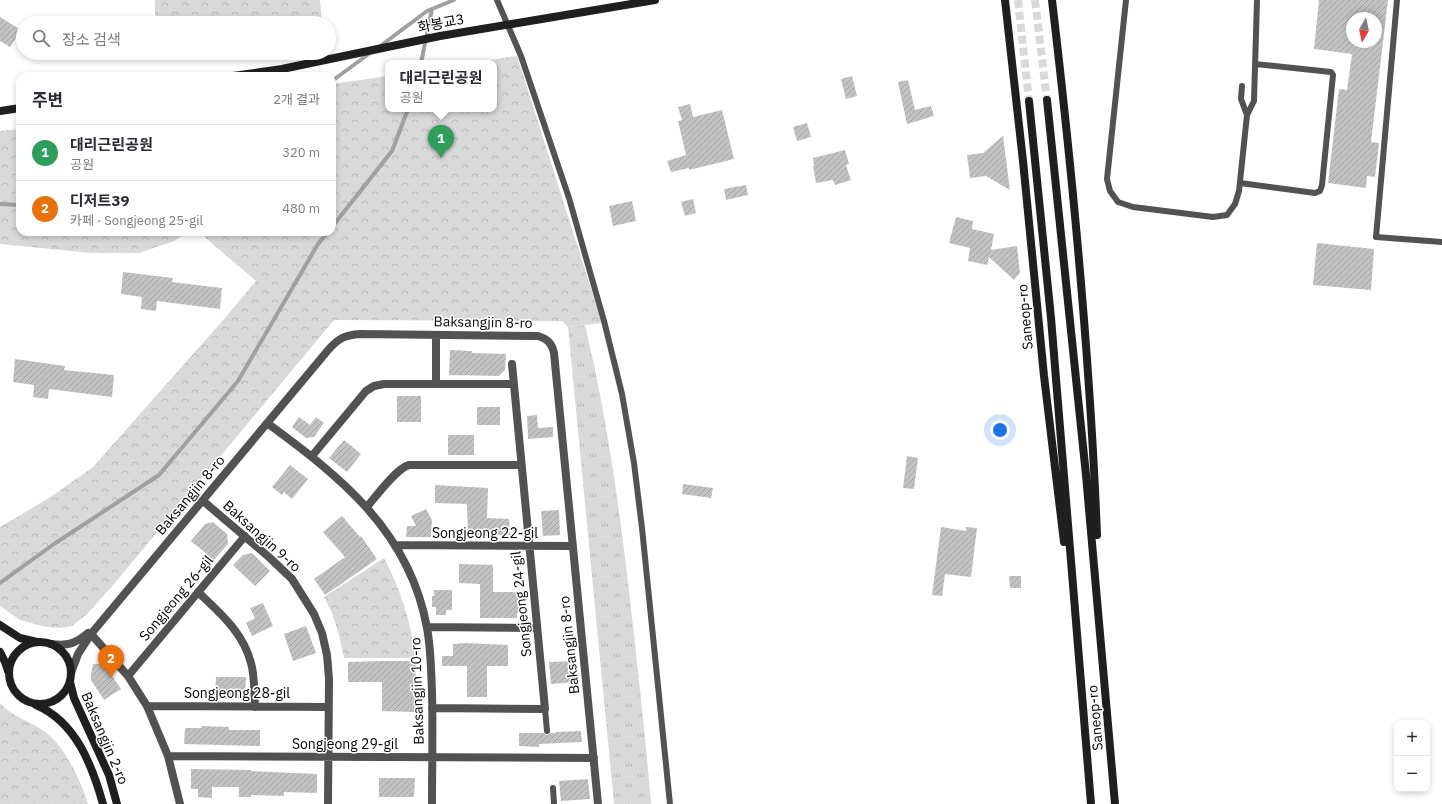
<!DOCTYPE html>
<html lang="ko">
<meta charset="utf-8">
<style>
:root{--surface:#fff;--page:#f7f7f7;--text:#2b2b33;--muted:#7c7c81;--line:#e1e1e2;--accent:#000}
body{margin:0;font-family:"IBM Plex Sans","Noto Sans KR",sans-serif;background:var(--page);color:var(--text)}
.controls{position:absolute;right:12px;bottom:12px;display:grid;overflow:hidden;border-radius:8px;box-shadow:0 2px 6px #0003}
.controls button{width:36px;height:36px;display:grid;place-items:center;padding:0;border:0;border-bottom:1px solid var(--line);background:var(--surface);color:var(--text);font:20px sans-serif}
.compass{position:absolute;left:1346px;top:12px;width:36px;height:36px;border-radius:50%;background:var(--surface);box-shadow:0 2px 6px #0003;rotate:189deg}
.you{position:absolute;left:1000px;top:430px;width:14px;height:14px;margin:-10px;border:3px solid #fff;border-radius:50%;background:#1a73e8;box-shadow:0 0 0 6px #1a73e833}
.badge{display:grid;place-items:center;width:26px;height:26px;border-radius:50%;background:var(--accent);color:#fff;font-size:13px;font-weight:700}
.pin{position:absolute;translate:-50% -33px;filter:drop-shadow(0 1px 2px #0008)}
.pin::after{content:'';position:absolute;top:21px;width:14px;height:12px;background:inherit;clip-path:polygon(0 0,100% 0,50% 100%)}
.popup{position:absolute;left:385px;top:60px;width:112px;height:52px;box-sizing:border-box;display:grid;place-content:center;border-radius:8px;background:var(--surface);filter:drop-shadow(0 1px 3px #0005);font-size:13px;white-space:nowrap;color:var(--muted)}
.popup b{font-size:15px;color:var(--text)}
.popup::after{content:'';position:absolute;left:50%;top:100%;margin-left:-8px;border:8px solid transparent;border-top-color:var(--surface)}
.list{margin:0;padding:0;list-style:none}
h2{display:flex;justify-content:space-between;align-items:center;height:52px;margin:0;padding:0 16px;font-size:17px}
h2 small{font-size:13px;font-weight:400;color:var(--muted)}
.list li{display:grid;grid-template-columns:26px 1fr auto;gap:12px;align-items:center;box-sizing:border-box;height:56px;padding:0 16px;border-top:1px solid var(--line)}
.list b{display:block;font-size:15px;white-space:nowrap}
.list p{margin:0;font-size:13px;white-space:nowrap;color:var(--muted)}
.list em{font-size:13px;font-style:normal;color:var(--muted)}
.icon{flex:none;width:22px;height:22px;fill:none;stroke:currentColor;stroke-width:2;stroke-linecap:round;stroke-linejoin:round}
.map{position:relative;flex:none;width:1442px;height:804px;overflow:hidden}
.search{position:absolute;background:var(--surface);box-shadow:0 2px 6px #0003;left:16px;top:16px;width:320px;height:44px;display:flex;align-items:center;gap:10px;box-sizing:border-box;padding:0 14px;border-radius:22px;color:var(--muted);font-size:15px}
.panel{position:absolute;background:var(--surface);box-shadow:0 2px 6px #0003;left:16px;top:72px;width:320px;height:164px;border-radius:12px}
.map>svg:first-child{display:block}
</style>
<div class="map">
<svg width="1442" height="804" viewBox="0 0 1442 804">
<defs>
<pattern id="grass-tufts" width="24" height="20" patternUnits="userSpaceOnUse"><rect width="24" height="20" fill="#d9d9d9"/><path d="M3 7l-1-3M5 7V3M7 7l1-3M15 17l-1-3M17 17v-4M19 17l1-3" fill="none" stroke="#b8b8b8"/></pattern>
<pattern id="forest-crowns" width="20" height="18" patternUnits="userSpaceOnUse"><rect width="20" height="18" fill="#d9d9d9"/><path d="M2 6a3 3 0 1 1 6 0M12 15a3 3 0 1 1 6 0" fill="none" stroke="#b8b8b8"/></pattern>
<pattern id="building-hatch" width="6" height="6" patternUnits="userSpaceOnUse"><rect width="6" height="6" fill="#c2c2c2"/><path d="M-1 1l2-2M0 6l6-6M5 7l2-2" fill="none" stroke="#a5a5a5"/></pattern>
</defs>
<rect width="100%" height="100%" fill="#fff"/>
<!-- grass -->
<path fill="url(#grass-tufts)" d="M 585,325 C 608,421 621,519 632,617 C 639,680 646,742 651,804 L 614,804 L 568,327 Z"/>
<!-- forest -->
<path fill="url(#forest-crowns)" d="M 155,0 L 320,0 L 322,23 L 155,23 Z
M 517,56 L 602,323 L 568,327 L 562,321 L 334,320 L 114,584 L 87,614 L 72,626 L 61,628 L 46,627 L 31,623 L 20,620 L 0,606 L 0,527 L 49,498 L 93,467 L 224,319 L 256,281 L 199,232 L 332,232 L 332,84 L 388,76 L 388,109 L 494,109 L 494,63 L 470,63 Z
M 20,129 L 20,232 L 189,232 L 174,241 L 139,253 L 92,253 L 0,244 L 0,131 Z
M 384,558 C 401,590 411,623 416,658 L 344,658 C 340,637 335,616 324,597 Z
M 0,703 C 11,716 27,720 41,729 C 64,743 80,779 88,804 L 0,804 Z"/>
<g fill="none" stroke-linecap="round" stroke-linejoin="round">
<!-- stream -->
<path stroke="#a0a0a0" stroke-width="4" d="M 379,47 L 427,11 L 454,0
M 421,63 L 432,9
M 332,81 L 370,53
M 0,204 L 20,205
M 332,227 L 392,151 L 408,109
M 0,583 L 54,544 L 159,475 L 238,381 L 318,244 L 328,232"/>
</g>
<!-- building -->
<path fill="url(#building-hatch)" fill-rule="evenodd" d="M 1319,0 L 1388,0 L 1371,142 L 1379,143 L 1375,177 L 1367,176 L 1366,188 L 1328,183 L 1339,89 L 1347,90 L 1352,54 L 1314,49 ZM 1352,18 L 1376,18 L 1376,42 L 1352,42 Z
M 0,17 L 21,30 L 10,47 L 0,41 Z
M 852,76 L 857,96 L 846,99 L 841,79 Z
M 908,80 L 915,110 L 931,106 L 934,116 L 907,124 L 898,82 Z
M 690,104 L 693,117 L 722,110 L 734,159 L 689,170 L 689,168 L 671,172 L 667,161 L 686,155 L 678,121 L 682,120 L 678,107 Z
M 807,123 L 811,137 L 797,141 L 793,127 Z
M 1003,136 L 1010,190 L 986,176 L 970,178 L 967,155 L 983,153 Z
M 845,150 L 849,164 L 846,165 L 851,180 L 835,185 L 833,180 L 816,183 L 813,166 L 814,166 L 813,158 Z
M 746,185 L 748,195 L 726,200 L 724,189 Z
M 693,199 L 696,213 L 685,216 L 681,202 Z
M 632,201 L 636,221 L 613,226 L 609,206 Z
M 956,217 L 973,221 L 972,229 L 994,234 L 991,250 L 1017,246 L 1020,273 L 1014,280 L 989,257 L 987,265 L 968,261 L 970,248 L 949,243 Z
M 1317,243 L 1374,249 L 1371,290 L 1313,285 Z
M 123,272 L 173,278 L 172,282 L 222,288 L 220,309 L 157,301 L 156,311 L 141,309 L 142,297 L 121,294 Z
M 450,350 L 472,351 L 472,353 L 506,354 L 505,370 L 499,376 L 449,375 Z
M 15,359 L 65,366 L 64,370 L 114,375 L 112,397 L 49,389 L 48,399 L 33,397 L 34,385 L 13,382 Z
M 397,396 L 421,396 L 421,422 L 397,422 Z
M 477,407 L 500,407 L 500,425 L 477,425 Z
M 537,415 L 538,428 L 553,427 L 553,437 L 528,439 L 527,416 Z
M 299,417 L 310,425 L 316,417 L 324,423 L 314,437 L 306,438 L 292,427 Z
M 448,435 L 474,435 L 474,455 L 448,455 Z
M 344,440 L 361,454 L 347,472 L 329,458 Z
M 907,456 L 918,458 L 914,489 L 903,488 Z
M 290,465 L 308,479 L 292,499 L 284,492 L 282,495 L 272,487 Z
M 683,484 L 713,488 L 711,498 L 682,494 Z
M 435,485 L 488,488 L 487,518 L 509,519 L 510,535 L 468,536 L 467,504 L 435,503 Z
M 426,509 L 432,520 L 431,537 L 406,537 L 407,526 L 416,526 L 411,516 Z
M 559,510 L 560,535 L 543,536 L 541,511 Z
M 342,516 L 360,537 L 361,536 L 377,559 L 325,595 L 314,579 L 345,557 L 323,532 Z
M 213,522 L 227,534 L 228,544 L 214,560 L 191,541 L 205,524 Z
M 941,527 L 966,531 L 966,527 L 977,528 L 971,577 L 945,574 L 942,596 L 932,595 Z
M 252,553 L 270,571 L 255,586 L 233,565 L 243,555 Z
M 459,564 L 493,565 L 493,592 L 522,592 L 522,612 L 517,613 L 517,618 L 480,618 L 480,584 L 459,583 Z
M 1009,576 L 1021,576 L 1021,588 L 1010,588 Z
M 434,590 L 452,590 L 452,610 L 446,610 L 446,615 L 436,615 L 436,607 L 432,607 L 432,596 L 434,596 Z
M 263,603 L 273,626 L 252,636 L 246,623 L 255,618 L 250,608 Z
M 306,626 L 316,653 L 293,661 L 284,634 Z
M 466,643 L 508,645 L 508,666 L 487,666 L 487,697 L 467,697 L 467,666 L 442,666 L 442,656 L 453,656 L 453,644 Z
M 383,661 L 416,661 L 415,712 L 382,711 L 382,682 L 348,682 L 348,662 Z
M 574,661 L 576,682 L 551,684 L 549,662 Z
M 93,664 L 104,664 L 121,689 L 104,700 L 91,680 L 91,675 Z
M 216,677 L 246,677 L 245,694 L 240,699 L 215,699 Z
M 202,726 L 229,727 L 229,730 L 260,730 L 260,746 L 184,744 L 185,728 L 202,728 Z
M 581,731 L 582,742 L 539,744 L 539,747 L 519,746 L 519,733 L 543,733 L 547,735 L 551,733 L 556,733 L 556,732 Z
M 191,769 L 251,770 L 251,771 L 317,774 L 317,793 L 284,792 L 284,796 L 251,795 L 251,797 L 239,797 L 239,787 L 212,787 L 212,798 L 198,797 L 198,789 L 191,789 Z
M 379,778 L 415,778 L 414,797 L 379,797 Z
M 588,779 L 590,799 L 561,801 L 559,781 Z"/>
<g fill="none" stroke-linecap="round" stroke-linejoin="round">
<!-- secondary-tunnel -->
<path stroke="#d9d9d9" stroke-width="8" stroke-dasharray="8 4" stroke-linecap="butt" d="M 1018,0 L 1029,101
M 1035,0 L 1047,100"/>
<!-- lane -->
<path stroke="#525252" stroke-width="6" d="M 497,0 L 521,56 L 569,198 L 604,321 L 622,394 L 634,463 L 642,528 L 670,804
M 1126,0 L 1107,179 L 1110,191 L 1118,202 L 1133,207 L 1213,217 L 1227,215 L 1235,204 L 1239,191 L 1247,115 L 1254,101 L 1257,0
M 1397,0 L 1376,237 L 1442,242
M 1242,86 L 1241,99 L 1247,115
M 1240,183 L 1315,193 L 1320,191 L 1322,185 L 1333,75 L 1331,72 L 1255,64
M 545,709 L 547,731
M 553,788 L 554,804"/>
<!-- street -->
<path stroke="#525252" stroke-width="8" d="M 436,384 L 436,335
M 267,423 C 341,477 410,532 427,628 C 431,649 431,670 432,692 C 433,729 432,767 432,804
M 312,456 L 366,391 L 374,386 L 384,384 L 513,384
M 202,500 L 270,558 L 292,579 L 314,614 L 322,633 L 327,655 L 329,679 L 328,804
M 367,507 C 376,496 397,468 409,465 L 521,465
M 396,545 L 573,546
M 198,592 C 220,613 243,632 251,663 C 255,677 254,692 255,707
M 427,627 L 537,628
M 91,634 L 128,676 L 147,706 L 168,756 L 180,804
M 51,644 C 68,646 75,644 88,633
M 71,673 L 78,654 L 91,634 L 329,349 C 339,338 345,335 360,334 L 538,336 C 548,339 552,344 554,353 L 598,804
M 128,676 L 245,536
M 147,706 L 328,707
M 432,708 L 545,709 L 512,364
M 168,756 L 594,758"/>
<!-- secondary -->
<path stroke="#1f1f1f" stroke-width="8" d="M 1005,0 L 1023,161 L 1044,376 L 1064,542
M 1052,0 C 1073,178 1090,355 1097,535
M 1047,100 L 1086,475 L 1115,804
M 1029,101 L 1051,318 L 1091,804
M 0,111 L 20,108
M 0,625 L 20,638 L 37,642
M9 673a31 31 0 1 1 62 0a31 31 0 1 1-62 0Z
M 0,652 L 5,662 L 8,671
M 70,682 L 74,698 L 109,775 L 117,804
M 36,705 C 76,722 92,765 103,804"/>
<!-- secondary-bridge -->
<path stroke="#1f1f1f" stroke-width="8" d="M 233,76 L 282,69 L 440,36 L 655,0"/>
</g>
<g text-anchor="middle" stroke-width="3" stroke-linejoin="round" paint-order="stroke">
<!-- street labels -->
<g font-size="14" fill="#000" stroke="#fff">
<text transform="translate(441 23) rotate(-11)" y="5">화봉교3</text>
<text transform="translate(1025 317) rotate(-95)" y="5">Saneop-ro</text>
<text transform="translate(483 322) rotate(1)" y="5">Baksangjin 8-ro</text>
<text transform="translate(190 495) rotate(-50)" y="5">Baksangjin 8-ro</text>
<text x="485" y="538">Songjeong 22-gil</text>
<text transform="translate(262 536) rotate(42)" y="5">Baksangjin 9-ro</text>
<text transform="translate(176 598) rotate(-50)" y="5">Songjeong 26-gil</text>
<text transform="translate(521 604) rotate(-96)" y="5">Songjeong 24-gil</text>
<text transform="translate(569 645) rotate(-96)" y="5">Baksangjin 8-ro</text>
<text transform="translate(417 691) rotate(-92)" y="5">Baksangjin 10-ro</text>
<text x="237" y="698">Songjeong 28-gil</text>
<text transform="translate(1095 718) rotate(-95)" y="5">Saneop-ro</text>
<text transform="translate(105 738) rotate(67)" y="5">Baksangjin 2-ro</text>
<text x="345" y="749">Songjeong 29-gil</text>
</g>
</g>
</svg>
<div class="controls">
<button>+</button>
<button>−</button>
</div>
<svg class="compass" viewBox="-18 -18 36 36"><path d="M0-13l5 13h-10z" fill="#e53935"/><path d="M0 13l5-13h-10z" fill="#7c7c81"/></svg>
<div class="you"></div>
<div class="pin badge" style="left:441px;top:158px;background:#2e9e5b">1</div>
<div class="popup"><b>대리근린공원</b>공원</div>
<div class="pin badge" style="left:111px;top:678px;background:#e8710a">2</div>
<div class="search"><svg class="icon" aria-label="search" viewBox="0 0 24 24"><circle cx="10" cy="10" r="6"/><path d="M15 15l6 6"/></svg>장소 검색</div>
<section class="panel">
<h2>주변<small>2개 결과</small></h2>
<ul class="list">
<li><span class="badge" style="background:#2e9e5b">1</span><div><b>대리근린공원</b><p>공원</p></div><em>320 m</em></li>
<li><span class="badge" style="background:#e8710a">2</span><div><b>디저트39</b><p>카페 · Songjeong 25-gil</p></div><em>480 m</em></li>
</ul>
</section>
</div>
